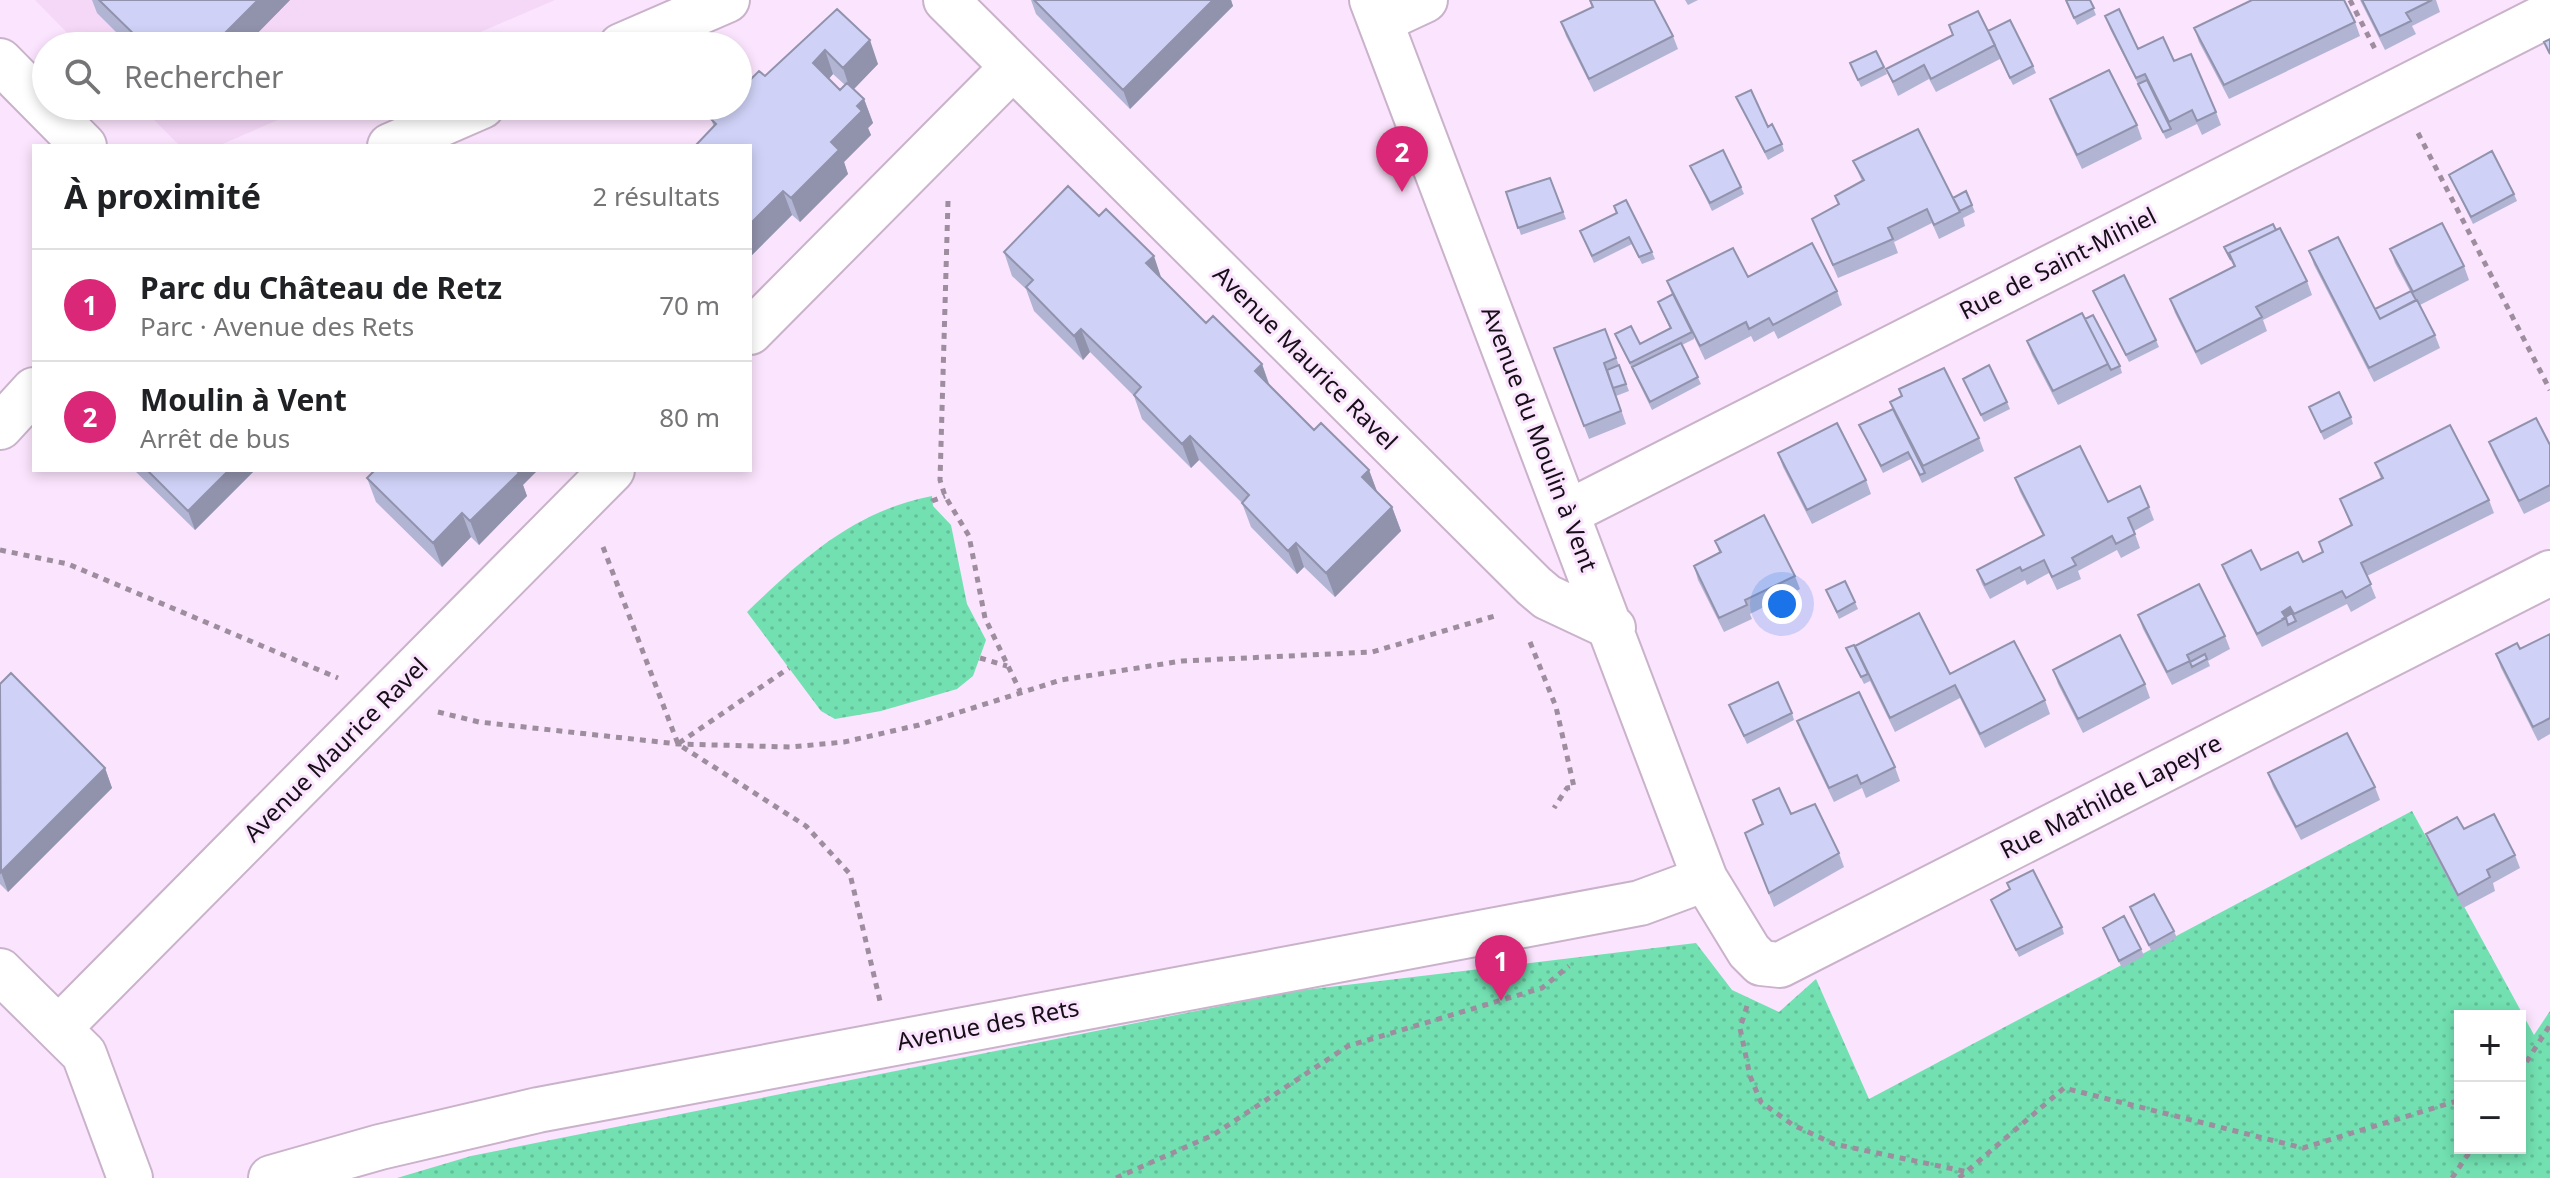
<!DOCTYPE html>
<html lang="fr">
<meta charset="utf-8">
<style>
:root{--surface:#fff;--page:#f2f2f2;--text:#202124;--muted:#757577;--line:#e0e0e0;--accent:#db2777}
body{margin:0;font-family:"Noto Sans",sans-serif;background:var(--page);color:var(--text)}
.controls{position:absolute;right:24px;bottom:24px;display:grid;overflow:hidden;border-radius:0px;box-shadow:0 4px 12px #0003}
.controls button{width:72px;height:72px;display:grid;place-items:center;padding:0;border:0;border-bottom:2px solid var(--line);background:var(--surface);color:var(--text);font:40px sans-serif}
.you{position:absolute;left:1782px;top:604px;width:28px;height:28px;margin:-20px;border:6px solid #fff;border-radius:50%;background:#1a73e8;box-shadow:0 0 0 12px #1a73e833}
.badge{display:grid;place-items:center;width:52px;height:52px;border-radius:50%;background:var(--accent);color:#fff;font-size:26px;font-weight:700}
.pin{position:absolute;translate:-50% -66px;filter:drop-shadow(0 2px 4px #0008)}
.pin::after{content:'';position:absolute;top:42px;width:28px;height:24px;background:inherit;clip-path:polygon(0 0,100% 0,50% 100%)}
.list{margin:0;padding:0;list-style:none}
h2{display:flex;justify-content:space-between;align-items:center;height:104px;margin:0;padding:0 32px;font-size:34px}
h2 small{font-size:26px;font-weight:400;color:var(--muted)}
.list li{display:grid;grid-template-columns:52px 1fr auto;gap:24px;align-items:center;box-sizing:border-box;height:112px;padding:0 32px;border-top:2px solid var(--line)}
.list b{display:block;font-size:30px;white-space:nowrap}
.list p{margin:0;font-size:26px;white-space:nowrap;color:var(--muted)}
.list em{font-size:26px;font-style:normal;color:var(--muted)}
.icon{flex:none;width:44px;height:44px;fill:none;stroke:currentColor;stroke-width:2;stroke-linecap:round;stroke-linejoin:round}
.map{position:relative;flex:none;width:2550px;height:1178px;overflow:hidden}
.search{position:absolute;background:var(--surface);box-shadow:0 4px 12px #0003;left:32px;top:32px;width:720px;height:88px;display:flex;align-items:center;gap:20px;box-sizing:border-box;padding:0 28px;border-radius:44px;color:var(--muted);font-size:30px}
.panel{position:absolute;background:var(--surface);box-shadow:0 4px 12px #0003;left:32px;top:144px;width:720px;height:328px;border-radius:0px}
.map>svg:first-child{display:block}
</style>
<div class="map">
<svg width="2550" height="1178" viewBox="0 0 2550 1178">
<defs>
<pattern id="park-dots" width="8" height="8" patternUnits="userSpaceOnUse" patternTransform="scale(2)"><rect width="8" height="8" fill="#72e0b1"/><path d="M2 2h.1M6 6h.1" fill="none" stroke="#62bf98" stroke-width="1.8" stroke-linecap="round"/></pattern>
</defs>
<rect width="100%" height="100%" fill="#fbe4fd"/>
<!-- built -->
<path fill="#f5d8f7" d="M 35,0 L 555,0 L 448,46 L 80,46 Z
M 140,106 L 310,106 L 218,146 L 180,146 Z"/>
<!-- park -->
<path fill="url(#park-dots)" fill-rule="evenodd" d="M 932,496 L 933,506 L 951,525 L 967,604 L 986,640 L 973,676 L 957,689 L 881,711 L 835,719 L 821,711 L 747,612 C 802,559 854,511 932,496 Z
M 2412,811 L 2534,1035 L 2550,1011 L 2550,1178 L 397,1178 L 471,1156 L 1296,991 L 1696,943 L 1732,990 L 1779,1012 L 1816,979 L 1869,1099 ZM 2460,1016 L 2520,1016 L 2520,1148 L 2460,1148 Z"/>
<g fill="none" stroke-linecap="round" stroke-linejoin="round">
<defs>
<path id="minor" d="M 946,0 L 1534,586 L 1547,597 L 1613,628
M 1372,0 L 1705,879 L 1749,951 L 1761,963 L 1780,965 L 2550,573
M 1380,21 L 1425,0
M 621,46 L 727,0
M 0,61 L 84,146
M 390,146 L 482,106
M 750,332 L 1013,67
M 0,427 L 34,390
M 1567,513 L 2550,14
M 0,971 L 84,1054 L 130,1178
M 59,1028 L 612,470
M 271,1178 L 380,1147 L 538,1110 L 1640,903 L 1705,879"/>
</defs>
<!-- minor casing -->
<use href="#minor" stroke="#c9b2ca" stroke-width="48"/>
<!-- path -->
<path stroke="#9e8d9f" stroke-width="5" stroke-dasharray="6 6" stroke-linecap="butt" d="M 2350,0 L 2375,49
M 2418,133 L 2550,390
M 948,201 L 940,480 L 945,496 L 969,536 L 985,618 L 1020,691
M 932,501 L 945,496
M 603,547 L 678,744 L 806,826 L 850,874 L 880,1001
M 0,550 L 68,564 L 338,678
M 1530,642 L 1556,707 L 1574,787 L 1567,788 L 1554,808
M 980,658 L 1007,666
M 438,712 L 479,722 L 678,744 L 791,747 L 844,742 L 919,725 L 1061,680 L 1182,661 L 1372,652 L 1498,615
M 679,743 L 789,668
M 1747,1006 L 1740,1028 L 1750,1076 L 1761,1102 L 1793,1125 L 1834,1144 L 1968,1172
M 2520,1072 L 2550,1025
M 1116,1178 L 1213,1135 L 1348,1046 L 1542,988 L 1569,966
M 1959,1178 L 2064,1088 L 2303,1148 L 2460,1100
M 2452,1178 L 2472,1148"/>
<!-- minor -->
<use href="#minor" stroke="#fff" stroke-width="44"/>
</g>
<!-- wall -->
<path fill="#b2b4d4" fill-rule="evenodd" d="M 92,0 L 290,0 L 245,46 L 130,46 L 97,13 Z
M 1031,0 L 1231,0 L 1233,6 L 1130,109 L 1036,14 Z
M 1589,0 L 1673,36 L 1678,49 L 1594,92 L 1566,36 L 1561,22 L 1592,7 Z
M 1685,0 L 1698,0 L 1688,5 Z
M 2065,0 L 2090,0 L 2096,15 L 2077,25 Z
M 2360,0 L 2436,0 L 2440,12 L 2412,26 L 2416,34 L 2385,50 Z
M 837,9 L 878,64 L 854,89 L 864,99 L 873,123 L 868,128 L 871,135 L 844,162 L 848,174 L 800,222 L 792,215 L 750,257 L 750,146 L 714,127 L 711,119 L 765,76 ZM 833,74 L 845,85 L 840,90 L 829,79 Z
M 2105,16 L 2138,49 L 2174,61 L 2216,112 L 2221,125 L 2202,135 L 2197,124 L 2166,139 L 2110,29 Z
M 2355,22 L 2360,36 L 2229,99 L 2199,42 L 2194,28 Z
M 1949,25 L 1988,31 L 2033,66 L 2036,73 L 2013,85 L 2000,59 L 1936,92 L 1929,79 L 1898,96 L 1886,69 L 1953,35 Z
M 1850,63 L 1884,67 L 1887,74 L 1861,87 Z
M 1736,97 L 1768,127 L 1782,144 L 1784,151 L 1768,160 Z
M 2050,99 L 2137,125 L 2142,139 L 2082,169 L 2055,113 Z
M 1853,161 L 1972,205 L 1975,212 L 1963,218 L 1965,226 L 1939,239 L 1932,223 L 1894,242 L 1898,253 L 1838,278 L 1812,219 L 1838,205 L 1835,196 L 1862,181 Z
M 1690,166 L 1741,187 L 1744,194 L 1712,211 Z
M 2449,175 L 2514,194 L 2517,201 L 2473,224 Z
M 1550,178 L 1566,219 L 1521,235 L 1506,192 Z
M 1617,213 L 1652,252 L 1655,259 L 1642,264 L 1632,244 L 1594,263 L 1580,231 Z
M 2224,247 L 2307,281 L 2312,295 L 2263,320 L 2267,331 L 2201,365 L 2175,313 L 2170,299 L 2234,267 Z
M 2390,249 L 2464,266 L 2469,280 L 2420,305 L 2435,335 L 2440,348 L 2374,382 L 2314,265 L 2309,251 L 2375,309 L 2410,291 L 2395,263 Z
M 1004,252 L 1162,279 L 1206,323 L 1262,364 L 1270,386 L 1314,430 L 1369,470 L 1377,492 L 1392,507 L 1401,531 L 1335,597 L 1304,567 L 1297,574 L 1251,527 L 1242,503 L 1199,460 L 1191,468 L 1142,419 L 1134,396 L 1090,352 L 1083,360 L 1034,311 L 1026,289 L 1012,276 Z
M 1748,277 L 1837,291 L 1842,305 L 1778,339 L 1774,331 L 1754,342 L 1751,336 L 1705,360 L 1694,337 L 1694,339 L 1682,345 L 1701,384 L 1652,410 L 1615,334 L 1640,344 L 1670,329 L 1658,302 L 1672,295 L 1667,281 Z
M 2093,291 L 2156,340 L 2159,347 L 2129,362 Z
M 2085,319 L 2120,366 L 2122,373 L 2058,405 L 2032,355 L 2027,341 Z
M 1605,329 L 1629,391 L 1616,396 L 1615,392 L 1626,424 L 1589,439 L 1554,348 Z
M 1963,379 L 2007,402 L 2010,409 L 1984,422 Z
M 1890,402 L 1979,438 L 1984,451 L 1922,483 L 1911,459 L 1883,473 L 1859,425 L 1893,409 Z
M 2309,407 L 2351,417 L 2353,424 L 2324,440 Z
M 2489,442 L 2550,445 L 2550,501 L 2524,514 L 2494,455 Z
M 1778,453 L 1866,480 L 1871,494 L 1812,524 L 1783,467 Z
M 2375,463 L 2489,500 L 2494,513 L 2367,576 L 2376,598 L 2351,612 L 2347,604 L 2262,647 L 2227,578 L 2222,565 L 2261,570 L 2303,562 L 2322,552 L 2319,542 L 2351,526 L 2340,499 L 2381,479 Z
M 134,470 L 255,470 L 195,530 Z
M 367,478 L 523,485 L 527,496 L 479,545 L 471,537 L 442,567 L 376,502 Z
M 2015,478 L 2108,502 L 2149,507 L 2154,520 L 2134,531 L 2140,548 L 2121,558 L 2117,550 L 2078,571 L 2081,579 L 2057,590 L 2049,573 L 2027,585 L 2025,580 L 1990,599 L 1982,584 L 1977,570 L 2043,536 L 2020,492 Z
M 1715,541 L 1795,576 L 1800,589 L 1750,614 L 1752,619 L 1724,632 L 1698,580 L 1694,566 L 1719,552 Z
M 1826,590 L 1855,602 L 1858,609 L 1839,619 Z
M 2138,615 L 2225,636 L 2230,649 L 2208,661 L 2210,666 L 2172,685 L 2143,629 Z
M 2550,634 L 2550,734 L 2538,741 L 2501,668 L 2496,654 L 2520,649 Z
M 1846,648 L 1950,674 L 2045,700 L 2050,714 L 1985,748 L 1960,698 L 1895,732 L 1870,681 L 1864,684 Z
M 2053,670 L 2145,684 L 2150,698 L 2083,733 L 2058,684 Z
M 0,684 L 105,768 L 112,788 L 8,892 L 0,884 Z
M 1729,705 L 1792,713 L 1794,720 L 1747,744 Z
M 1797,721 L 1895,767 L 1900,781 L 1866,798 L 1862,788 L 1834,802 L 1802,735 Z
M 2268,773 L 2375,787 L 2380,800 L 2301,840 L 2273,787 Z
M 1753,800 L 1839,853 L 1844,867 L 1774,907 L 1745,833 L 1762,824 Z
M 2464,829 L 2515,855 L 2520,868 L 2493,883 L 2495,891 L 2463,908 L 2431,847 L 2426,834 Z
M 2010,889 L 2062,927 L 2064,934 L 2019,957 L 1991,900 Z
M 2130,907 L 2174,931 L 2177,938 L 2152,952 Z
M 2103,928 L 2141,949 L 2144,956 L 2122,968 Z"/>
<!-- shaded-wall -->
<path fill="#9192ac" d="M 258,0 L 290,0 L 245,46 L 212,46 Z
M 1213,0 L 1231,0 L 1233,6 L 1130,109 L 1123,90 Z
M 870,40 L 878,64 L 851,92 L 843,68 Z
M 825,50 L 833,74 L 821,87 L 813,63 Z
M 864,99 L 873,123 L 868,128 L 871,135 L 844,162 L 848,174 L 800,222 L 791,198 L 857,106 Z
M 783,191 L 792,215 L 750,257 L 750,224 Z
M 1154,256 L 1162,280 L 1146,263 Z
M 1081,329 L 1090,352 L 1083,360 L 1074,336 Z
M 1262,364 L 1270,388 L 1255,371 Z
M 1190,436 L 1199,460 L 1191,468 L 1182,444 Z
M 229,470 L 255,470 L 195,530 L 188,511 Z
M 512,470 L 538,470 L 523,485 L 527,496 L 479,545 L 470,521 Z
M 1369,470 L 1378,494 L 1362,477 Z
M 1392,507 L 1401,531 L 1335,597 L 1326,573 Z
M 462,513 L 471,537 L 442,567 L 433,543 Z
M 1296,543 L 1304,567 L 1297,574 L 1288,551 Z
M 2290,607 L 2295,620 L 2286,618 L 2282,612 Z
M 105,768 L 112,788 L 8,892 L 1,872 Z"/>
<!-- building -->
<path fill="#cfd1f6" stroke="#9192ac" stroke-width="2" d="M 99,0 L 258,0 L 212,46 L 146,46 Z
M 1034,0 L 1213,0 L 1123,90 Z
M 1590,0 L 1654,0 L 1673,36 L 1589,79 L 1561,22 L 1593,7 Z
M 2066,0 L 2090,0 L 2094,8 L 2074,18 Z
M 2252,0 L 2344,0 L 2355,22 L 2224,85 L 2194,28 Z
M 2362,0 L 2432,0 L 2406,13 L 2411,21 L 2380,36 Z
M 837,9 L 870,40 L 843,68 L 825,50 L 813,63 L 840,90 L 847,83 L 864,99 L 857,106 L 862,111 L 831,142 L 839,150 L 791,198 L 783,191 L 750,224 L 750,146 L 695,146 L 716,124 L 711,119 L 724,106 L 738,106 L 738,92 L 759,71 L 765,76 Z
M 2119,9 L 2138,49 L 2163,37 L 2174,61 L 2191,54 L 2216,112 L 2197,121 L 2192,110 L 2169,122 L 2145,74 L 2136,78 L 2105,16 Z
M 1978,11 L 1995,45 L 1931,79 L 1924,65 L 1893,82 L 1886,69 L 1953,35 L 1949,25 Z
M 2010,20 L 2033,66 L 2010,78 L 1988,31 Z
M 2550,39 L 2550,54 L 2544,42 Z
M 1876,51 L 1884,67 L 1858,80 L 1850,63 Z
M 2109,70 L 2137,125 L 2077,155 L 2050,99 Z
M 2147,80 L 2171,129 L 2163,132 L 2138,84 Z
M 1751,90 L 1768,127 L 1772,124 L 1782,144 L 1765,152 L 1736,97 Z
M 1918,129 L 1960,212 L 1934,225 L 1927,209 L 1888,228 L 1893,239 L 1833,265 L 1812,219 L 1839,204 L 1835,196 L 1864,180 L 1853,161 Z
M 1723,150 L 1741,187 L 1710,203 L 1690,166 Z
M 2492,151 L 2514,194 L 2471,217 L 2449,175 Z
M 1550,178 L 1563,212 L 1518,228 L 1506,192 Z
M 1068,186 L 1099,216 L 1106,209 L 1154,256 L 1146,263 L 1206,323 L 1213,316 L 1262,364 L 1255,371 L 1314,430 L 1321,423 L 1369,470 L 1362,477 L 1392,507 L 1326,573 L 1296,543 L 1288,551 L 1242,503 L 1249,495 L 1190,436 L 1182,444 L 1134,395 L 1141,387 L 1081,329 L 1074,336 L 1026,287 L 1033,280 L 1004,252 Z
M 1966,191 L 1972,205 L 1960,211 L 1953,198 Z
M 1626,200 L 1652,252 L 1639,257 L 1629,237 L 1592,256 L 1580,231 L 1617,213 L 1614,206 Z
M 2442,223 L 2464,266 L 2413,292 L 2390,249 Z
M 2273,224 L 2276,230 L 2229,253 L 2231,260 L 2224,247 Z
M 2280,228 L 2307,281 L 2256,307 L 2262,317 L 2196,352 L 2170,299 L 2235,266 L 2229,253 Z
M 2338,237 L 2380,319 L 2417,300 L 2435,335 L 2369,368 L 2309,251 Z
M 1812,243 L 1837,291 L 1773,325 L 1769,318 L 1749,329 L 1746,322 L 1700,346 L 1667,281 L 1733,248 L 1748,277 Z
M 2124,275 L 2156,340 L 2126,355 L 2093,291 Z
M 2411,291 L 2416,300 L 2380,319 L 2375,309 Z
M 1673,294 L 1692,332 L 1630,363 L 1615,334 L 1631,326 L 1640,344 L 1671,328 L 1658,302 Z
M 2082,313 L 2108,364 L 2053,391 L 2027,341 Z
M 2093,315 L 2120,366 L 2111,370 L 2085,319 Z
M 1605,329 L 1616,358 L 1604,363 L 1621,411 L 1584,426 L 1554,348 Z
M 1681,343 L 1698,377 L 1650,402 L 1632,367 Z
M 1619,365 L 1626,384 L 1613,388 L 1607,370 Z
M 1989,365 L 2007,402 L 1981,415 L 1963,379 Z
M 1944,368 L 1979,438 L 1923,466 L 1890,402 L 1902,396 L 1899,389 Z
M 2339,392 L 2351,417 L 2321,432 L 2309,407 Z
M 1893,409 L 1925,473 L 1920,475 L 1908,452 L 1881,466 L 1859,425 Z
M 2536,418 L 2550,445 L 2550,485 L 2519,501 L 2489,442 Z
M 1837,423 L 1866,480 L 1807,510 L 1778,453 Z
M 2450,425 L 2489,500 L 2361,563 L 2371,584 L 2346,598 L 2342,591 L 2294,614 L 2290,607 L 2282,612 L 2286,618 L 2257,634 L 2222,565 L 2251,550 L 2261,570 L 2298,552 L 2303,562 L 2323,552 L 2319,542 L 2352,525 L 2340,499 L 2383,478 L 2375,463 Z
M 2080,446 L 2108,502 L 2140,486 L 2149,507 L 2128,518 L 2135,534 L 2116,544 L 2112,536 L 2072,558 L 2076,565 L 2052,577 L 2044,560 L 2022,571 L 2020,567 L 1985,585 L 1977,570 L 2044,535 L 2015,478 Z
M 147,470 L 229,470 L 188,511 Z
M 375,470 L 516,470 L 519,473 L 470,521 L 462,513 L 433,543 L 367,478 Z
M 1764,515 L 1795,576 L 1745,600 L 1747,605 L 1719,618 L 1694,566 L 1721,552 L 1715,541 Z
M 1845,581 L 1855,602 L 1837,612 L 1826,590 Z
M 2199,584 L 2225,636 L 2187,655 L 2190,661 L 2167,672 L 2138,615 Z
M 1919,613 L 1950,674 L 2014,641 L 2045,700 L 1980,734 L 1955,685 L 1890,718 L 1855,646 Z
M 2292,613 L 2296,621 L 2288,625 L 2286,618 L 2284,618 Z
M 2550,634 L 2550,718 L 2533,727 L 2496,654 L 2517,643 L 2520,649 Z
M 2120,635 L 2145,684 L 2078,719 L 2053,670 Z
M 1854,645 L 1868,674 L 1861,677 L 1846,648 Z
M 2205,654 L 2207,659 L 2192,667 L 2190,662 Z
M 11,673 L 105,768 L 1,872 L 0,684 Z
M 1778,682 L 1792,713 L 1744,736 L 1729,705 Z
M 1859,692 L 1895,767 L 1861,784 L 1857,775 L 1829,788 L 1797,721 Z
M 2347,733 L 2375,787 L 2296,827 L 2268,773 Z
M 1779,788 L 1791,814 L 1815,804 L 1839,853 L 1769,893 L 1745,833 L 1763,824 L 1753,800 Z
M 2494,814 L 2515,855 L 2487,870 L 2490,877 L 2458,895 L 2426,834 L 2457,817 L 2464,829 Z
M 2033,870 L 2062,927 L 2016,950 L 1991,900 L 2010,889 L 2007,883 Z
M 2154,894 L 2174,931 L 2149,945 L 2130,907 Z
M 2124,916 L 2141,949 L 2119,961 L 2103,928 Z"/>
<g text-anchor="middle" stroke-width="6" stroke-linejoin="round" paint-order="stroke">
<!-- street labels -->
<g font-size="24" fill="#170f18" stroke="#fbe4fd">
<text transform="translate(2058 264) rotate(-27)" y="8">Rue de Saint-Mihiel</text>
<text transform="translate(1305 358) rotate(45)" y="8">Avenue Maurice Ravel</text>
<text transform="translate(1539 439) rotate(69)" y="8">Avenue du Moulin à Vent</text>
<text transform="translate(336 750) rotate(-45)" y="8">Avenue Maurice Ravel</text>
<text transform="translate(2111 797) rotate(-27)" y="8">Rue Mathilde Lapeyre</text>
<text transform="translate(988 1025) rotate(-11)" y="8">Avenue des Rets</text>
</g>
</g>
</svg>
<div class="controls">
<button>+</button>
<button>−</button>
</div>
<div class="you"></div>
<div class="pin badge" style="left:1501px;top:1001px">1</div>
<div class="pin badge" style="left:1402px;top:192px">2</div>
<div class="search"><svg class="icon" aria-label="search" viewBox="0 0 24 24"><circle cx="10" cy="10" r="6"/><path d="M15 15l6 6"/></svg>Rechercher</div>
<section class="panel">
<h2>À proximité<small>2 résultats</small></h2>
<ul class="list">
<li><span class="badge">1</span><div><b>Parc du Château de Retz</b><p>Parc · Avenue des Rets</p></div><em>70 m</em></li>
<li><span class="badge">2</span><div><b>Moulin à Vent</b><p>Arrêt de bus</p></div><em>80 m</em></li>
</ul>
</section>
</div>
